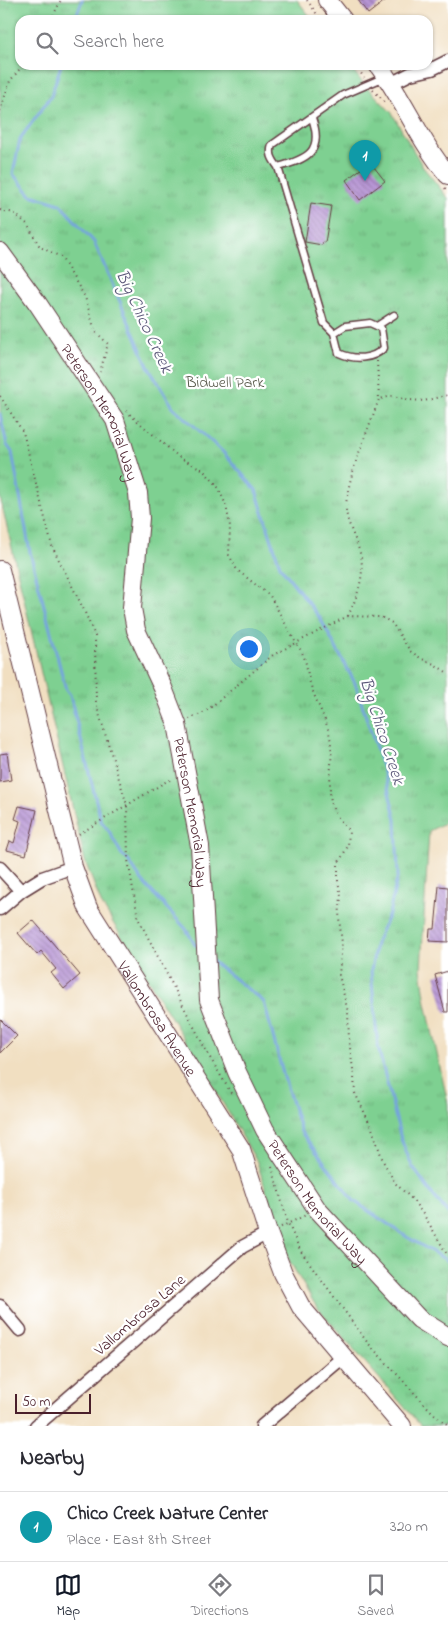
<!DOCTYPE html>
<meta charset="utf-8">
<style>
:root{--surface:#fff;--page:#f2f2f3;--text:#2b2b33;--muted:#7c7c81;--line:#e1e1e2;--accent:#111827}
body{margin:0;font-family:"Indie Flower",sans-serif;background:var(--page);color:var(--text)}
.scale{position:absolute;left:15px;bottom:12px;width:76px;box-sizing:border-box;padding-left:5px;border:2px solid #4a1f2b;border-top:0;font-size:14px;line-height:18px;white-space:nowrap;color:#4a1f2b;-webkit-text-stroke:4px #fff;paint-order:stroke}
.you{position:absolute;left:248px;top:648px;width:18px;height:18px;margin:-12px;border:4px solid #fff;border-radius:50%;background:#1a73e8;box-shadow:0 0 0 8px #1a73e833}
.badge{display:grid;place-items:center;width:32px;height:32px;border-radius:50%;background:var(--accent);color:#fff;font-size:16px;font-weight:700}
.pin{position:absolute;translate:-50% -41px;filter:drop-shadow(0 1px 2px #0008)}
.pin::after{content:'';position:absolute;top:26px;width:18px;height:15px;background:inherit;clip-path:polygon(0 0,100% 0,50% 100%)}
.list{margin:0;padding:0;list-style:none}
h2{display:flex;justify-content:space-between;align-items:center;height:65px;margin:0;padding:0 20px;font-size:21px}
h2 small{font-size:16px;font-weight:400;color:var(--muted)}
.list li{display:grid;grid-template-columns:32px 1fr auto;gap:15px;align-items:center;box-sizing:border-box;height:70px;padding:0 20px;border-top:1px solid var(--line)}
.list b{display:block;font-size:19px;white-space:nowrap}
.list p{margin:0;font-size:16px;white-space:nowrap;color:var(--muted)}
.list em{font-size:16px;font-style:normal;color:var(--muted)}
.icon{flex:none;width:28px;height:28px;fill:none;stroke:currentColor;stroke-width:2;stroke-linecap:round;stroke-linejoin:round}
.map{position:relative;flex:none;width:448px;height:1426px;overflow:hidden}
.search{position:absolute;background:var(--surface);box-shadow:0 1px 4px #0004;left:15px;right:15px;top:15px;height:55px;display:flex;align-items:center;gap:12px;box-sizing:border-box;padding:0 18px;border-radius:15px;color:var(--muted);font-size:19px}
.sheet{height:135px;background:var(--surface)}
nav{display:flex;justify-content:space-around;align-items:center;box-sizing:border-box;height:70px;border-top:1px solid var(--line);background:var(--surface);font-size:14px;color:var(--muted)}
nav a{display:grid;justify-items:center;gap:2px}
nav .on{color:var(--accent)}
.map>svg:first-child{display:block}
</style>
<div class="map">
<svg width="448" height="1426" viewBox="0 0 448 1426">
<defs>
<pattern id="grass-tufts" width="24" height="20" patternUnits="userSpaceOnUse" patternTransform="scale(1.25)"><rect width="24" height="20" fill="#7ed091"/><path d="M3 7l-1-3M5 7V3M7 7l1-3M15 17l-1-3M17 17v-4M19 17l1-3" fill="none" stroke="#6eb27d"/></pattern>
<pattern id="building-back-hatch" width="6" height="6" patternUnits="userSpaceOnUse" patternTransform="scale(1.25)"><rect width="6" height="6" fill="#b795d5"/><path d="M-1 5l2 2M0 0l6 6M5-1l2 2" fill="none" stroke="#9779ad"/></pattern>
</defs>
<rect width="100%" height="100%" fill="#fff"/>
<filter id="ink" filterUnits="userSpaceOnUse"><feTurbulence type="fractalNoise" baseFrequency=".02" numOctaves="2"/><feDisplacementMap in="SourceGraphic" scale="10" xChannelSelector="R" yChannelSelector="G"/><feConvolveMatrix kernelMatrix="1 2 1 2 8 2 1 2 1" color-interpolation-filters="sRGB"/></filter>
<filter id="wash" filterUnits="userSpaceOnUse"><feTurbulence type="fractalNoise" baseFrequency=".0096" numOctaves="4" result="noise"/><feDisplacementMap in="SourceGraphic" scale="20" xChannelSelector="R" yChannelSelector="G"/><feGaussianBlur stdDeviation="1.12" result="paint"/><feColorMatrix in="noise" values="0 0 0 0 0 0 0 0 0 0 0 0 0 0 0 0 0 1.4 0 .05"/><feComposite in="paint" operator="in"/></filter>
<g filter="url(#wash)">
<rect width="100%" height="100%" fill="#f1dfc1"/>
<!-- grass -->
<path fill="url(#grass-tufts)" stroke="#64785e" d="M 0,0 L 297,0 L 313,20 L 20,20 L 20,65 L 349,65 L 362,82 L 392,113 L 423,167 L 448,198 L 448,821 L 429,831 L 421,969 L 426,1003 L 448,1104 L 448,1426 L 421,1426 L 316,1306 L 287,1257 L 257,1162 L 213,1086 L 101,903 L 85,861 L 0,497 Z"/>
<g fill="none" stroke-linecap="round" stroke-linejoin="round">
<!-- stream -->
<path stroke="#74a3dd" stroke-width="3" d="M 75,20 L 82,0
M 61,65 L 51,96 L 20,139 L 13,174 L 31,195 L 60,204 L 94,242 L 148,366 L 173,407 L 222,451 L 256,490 L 280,566 L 320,618 L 355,683 L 383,769 L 396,820 L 398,874 L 389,914 L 376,943 L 371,971 L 378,1047 L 401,1139 L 412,1166 L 432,1194 L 448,1213
M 0,414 L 7,445 L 12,452 L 30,552 L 66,690 L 70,695 L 101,821 L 109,831 L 122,855 L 128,860 L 142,881 L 186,929 L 195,945 L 199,945
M 212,961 L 264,1002 L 283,1074 L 301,1132 L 354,1201 L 407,1237 L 448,1261"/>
</g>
<g id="blocks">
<!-- building -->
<path fill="url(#building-back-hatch)" d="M 358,0 L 386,0 L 368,14 Z
M 370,162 L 385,181 L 360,200 L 346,180 Z
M 311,203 L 331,206 L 325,243 L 323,242 L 322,245 L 305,242 Z
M 7,753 L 11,780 L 0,782 L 0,754 Z
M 19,806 L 37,810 L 26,855 L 7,850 L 10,841 L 14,843 L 20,821 L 15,819 Z
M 439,886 L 448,887 L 448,942 L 429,941 L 430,929 L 435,929 Z
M 33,920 L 80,975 L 64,989 L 51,973 L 56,969 L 41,951 L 37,955 L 18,933 Z
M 448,971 L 448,1012 L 445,1012 L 435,975 Z
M 0,1019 L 17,1036 L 0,1053 Z"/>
</g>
</g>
<g filter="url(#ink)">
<use href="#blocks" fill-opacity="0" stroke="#633c42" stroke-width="1"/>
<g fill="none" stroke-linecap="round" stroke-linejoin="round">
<defs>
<path id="lane" d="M 312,118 C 324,152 307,159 278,167 C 272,159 269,154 272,145 L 343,95 L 385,77
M 278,167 L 324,323 L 334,333
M 370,323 L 381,328 L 384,348 C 372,360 354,360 339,353 L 334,333 L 345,326 Z
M 377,326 L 394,315"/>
<path id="street" d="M 392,83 L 410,74 L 432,69 L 448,61
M 0,868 L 21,891
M 0,909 L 21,891 L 42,878 L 73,867
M 0,1306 L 20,1330
M 36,1426 L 242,1247 L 268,1233
M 262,1426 L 342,1358"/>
<g id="secondary">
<path d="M 327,0 L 343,20"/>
<path d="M 378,65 C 404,100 420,142 448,175"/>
<path id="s1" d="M 0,252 L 38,304 L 115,420 L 138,493 L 140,518 L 132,608 L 136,630 L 163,688 L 177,724 L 200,846 L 209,1000 L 237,1072 L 265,1130 L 317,1209 L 419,1319 L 448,1337"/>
<path id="s2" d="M 0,570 L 73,867 L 88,908 L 241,1149 L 268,1233 L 283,1273 L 301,1307 L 402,1426"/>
</g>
</defs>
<!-- lane casing -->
<use href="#lane" stroke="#633c42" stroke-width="9"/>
<!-- street casing -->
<use href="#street" stroke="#633c42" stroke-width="15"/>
<!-- secondary casing -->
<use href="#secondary" stroke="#633c42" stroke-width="20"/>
<!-- path -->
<path stroke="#633c42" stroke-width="2" stroke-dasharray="1 4" stroke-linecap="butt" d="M 307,0 L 321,20
M 51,20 L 61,0
M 356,65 L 364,78
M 373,90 L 385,102
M 0,111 L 10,81 L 23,65
M 445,188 L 448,192
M 0,210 L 14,213 L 27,224 L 40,247 L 61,257 L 85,297 L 95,331 L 108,344 L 100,372
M 377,361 L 379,399
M 0,396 L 23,432 L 52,546 L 83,608 L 95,636 L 96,704 L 127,805 L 128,860 L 138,918 L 209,1056 L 231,1093
M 126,411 L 180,458 L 202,469 L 217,485 L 226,505 L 230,526 L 229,555 L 237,570 L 270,596 L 296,643 C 309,660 305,669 311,686 C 317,705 329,723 331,744 C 333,762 327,790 332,805 C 335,815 342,823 349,831 L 348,846 L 338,864 L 338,881 L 341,896 L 339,918 L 342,943 L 339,975 L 348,1012 L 349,1041 L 354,1076 L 355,1093 L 372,1128 L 383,1161 L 395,1183 L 413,1200 L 427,1220 L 448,1256
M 348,616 C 357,597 366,575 360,553 C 356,539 347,524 346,509 C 346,479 369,428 379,399 L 393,396 L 410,400 L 424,401 L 448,395
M 189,719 L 205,712 L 273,655 L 348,616 L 381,617 L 392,623 L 410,651 L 422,659 L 434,664 L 448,673
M 79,834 L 167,781 L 174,779
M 272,1167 L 288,1223 L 300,1250 L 367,1342 L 433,1413 L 448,1425
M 281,1227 L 306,1215"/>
<!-- lane -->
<use href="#lane" stroke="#fff" stroke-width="6"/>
<!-- street -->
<use href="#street" stroke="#fff" stroke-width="12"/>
<!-- secondary -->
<use href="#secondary" stroke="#fff" stroke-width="18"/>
</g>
</g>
<g text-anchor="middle" stroke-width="4.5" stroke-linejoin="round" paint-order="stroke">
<!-- park labels -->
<g font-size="16" fill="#5c5d4f" stroke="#fff">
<text x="225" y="387">Bidwell Park</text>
</g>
<!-- street labels -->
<g font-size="16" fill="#4a1f2b" stroke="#fff">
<text dy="6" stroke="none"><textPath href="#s1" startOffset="190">Peterson Memorial Way</textPath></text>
<text dy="6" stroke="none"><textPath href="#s1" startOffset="610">Peterson Memorial Way</textPath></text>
<text dy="6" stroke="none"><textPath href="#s2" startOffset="480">Vallombrosa Avenue</textPath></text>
<text dy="6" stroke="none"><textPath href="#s1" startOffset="1030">Peterson Memorial Way</textPath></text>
<text transform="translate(139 1314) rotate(-41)" y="6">Vallombrosa Lane</text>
</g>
<!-- water labels -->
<g font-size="18" font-style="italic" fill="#5d5a7b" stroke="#fff">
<text transform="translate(145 321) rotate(65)" y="6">Big Chico Creek</text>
<text transform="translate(383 731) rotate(72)" y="6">Big Chico Creek</text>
</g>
</g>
</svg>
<div class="scale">50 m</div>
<div class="you"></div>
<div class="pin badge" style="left:365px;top:181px;background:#0f9aa8">1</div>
<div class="search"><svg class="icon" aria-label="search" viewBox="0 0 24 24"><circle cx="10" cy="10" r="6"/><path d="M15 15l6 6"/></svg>Search here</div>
</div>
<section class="sheet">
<h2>Nearby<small></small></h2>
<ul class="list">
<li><span class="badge" style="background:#0f9aa8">1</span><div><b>Chico Creek Nature Center</b><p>Place · East 8th Street</p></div><em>320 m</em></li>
</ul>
</section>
<nav>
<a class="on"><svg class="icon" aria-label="map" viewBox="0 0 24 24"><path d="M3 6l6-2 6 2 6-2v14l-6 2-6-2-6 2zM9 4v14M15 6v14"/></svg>Map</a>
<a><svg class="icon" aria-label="directions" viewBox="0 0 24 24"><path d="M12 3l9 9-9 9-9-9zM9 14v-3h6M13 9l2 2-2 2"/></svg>Directions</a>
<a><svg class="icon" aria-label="saved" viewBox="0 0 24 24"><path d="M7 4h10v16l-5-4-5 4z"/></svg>Saved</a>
</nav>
